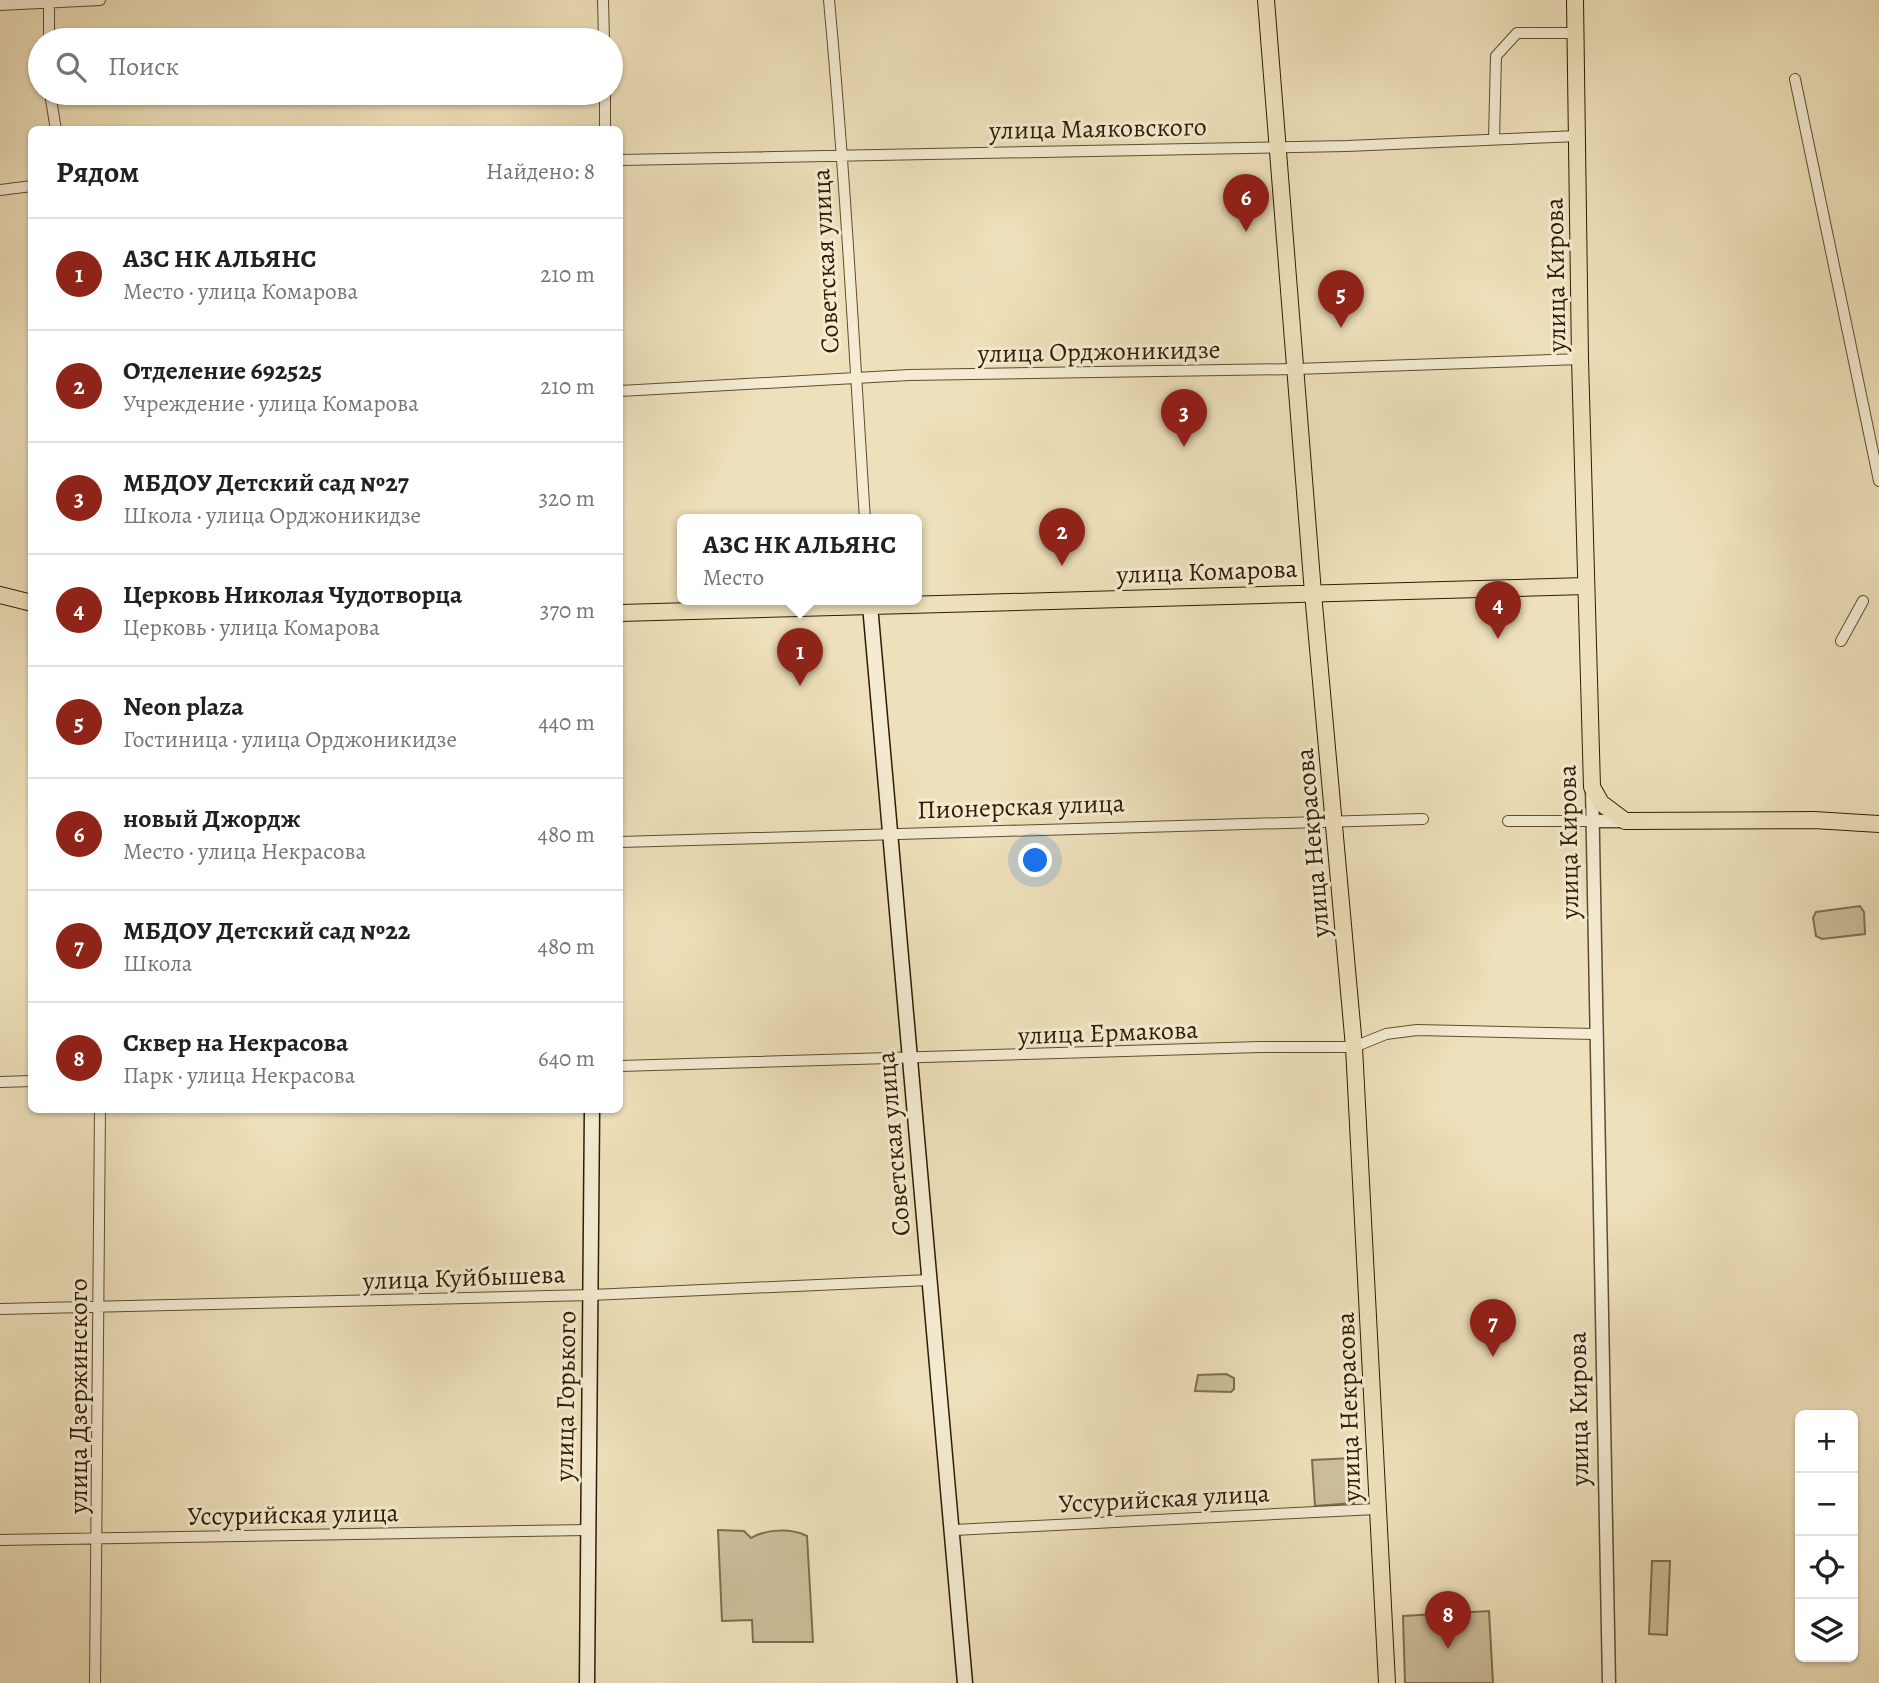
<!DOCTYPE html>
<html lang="ru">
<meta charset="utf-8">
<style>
:root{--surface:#fff;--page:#f2f2f2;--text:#202124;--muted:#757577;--line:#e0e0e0;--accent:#8f2418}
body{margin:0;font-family:Alegreya,serif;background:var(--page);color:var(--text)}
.controls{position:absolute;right:21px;bottom:21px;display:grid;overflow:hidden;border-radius:10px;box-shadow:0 2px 5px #0004}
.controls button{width:63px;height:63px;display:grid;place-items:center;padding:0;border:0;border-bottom:2px solid var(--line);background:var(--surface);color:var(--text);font:35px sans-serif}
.you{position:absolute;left:1036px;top:861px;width:24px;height:24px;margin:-18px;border:5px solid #fff;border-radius:50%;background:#1a73e8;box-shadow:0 0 0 10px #1a73e833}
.badge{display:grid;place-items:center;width:46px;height:46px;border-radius:50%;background:var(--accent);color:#fff;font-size:23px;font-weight:700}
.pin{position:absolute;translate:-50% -58px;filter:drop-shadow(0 2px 4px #0008)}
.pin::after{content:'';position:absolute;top:37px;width:24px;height:21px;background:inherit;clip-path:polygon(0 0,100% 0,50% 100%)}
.popup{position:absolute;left:677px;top:514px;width:245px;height:91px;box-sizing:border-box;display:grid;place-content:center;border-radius:10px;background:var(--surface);filter:drop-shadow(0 2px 5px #0005);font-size:23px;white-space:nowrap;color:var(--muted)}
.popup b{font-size:26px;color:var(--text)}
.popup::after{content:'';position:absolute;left:50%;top:100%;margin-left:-14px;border:14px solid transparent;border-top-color:var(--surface)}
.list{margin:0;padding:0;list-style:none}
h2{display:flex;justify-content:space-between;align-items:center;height:91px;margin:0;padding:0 28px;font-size:30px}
h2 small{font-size:23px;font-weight:400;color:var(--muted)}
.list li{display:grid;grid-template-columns:46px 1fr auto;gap:21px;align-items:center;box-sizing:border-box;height:112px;padding:0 28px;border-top:2px solid var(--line)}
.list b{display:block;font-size:26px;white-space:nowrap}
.list p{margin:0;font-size:23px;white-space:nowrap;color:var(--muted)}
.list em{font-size:23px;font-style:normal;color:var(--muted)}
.icon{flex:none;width:38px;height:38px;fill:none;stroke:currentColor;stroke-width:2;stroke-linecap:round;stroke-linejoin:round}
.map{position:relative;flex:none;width:1879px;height:1683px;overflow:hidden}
.search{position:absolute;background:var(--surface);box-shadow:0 2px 5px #0004;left:28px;top:28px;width:595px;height:77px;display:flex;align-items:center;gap:18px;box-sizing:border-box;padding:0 24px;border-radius:38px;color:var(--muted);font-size:26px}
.panel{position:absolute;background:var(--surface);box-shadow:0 2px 5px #0004;left:28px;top:126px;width:595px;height:987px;border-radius:10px}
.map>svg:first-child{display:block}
</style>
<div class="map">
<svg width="1879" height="1683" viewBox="0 0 1879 1683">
<rect width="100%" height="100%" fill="#eee0ba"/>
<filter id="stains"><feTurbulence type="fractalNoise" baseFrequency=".00286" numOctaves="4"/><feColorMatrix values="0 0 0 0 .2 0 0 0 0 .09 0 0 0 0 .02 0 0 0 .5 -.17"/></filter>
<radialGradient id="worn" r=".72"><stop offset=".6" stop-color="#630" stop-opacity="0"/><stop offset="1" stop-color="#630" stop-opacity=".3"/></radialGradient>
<!-- green -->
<path fill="#cdbf9b" stroke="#7e6e4f" stroke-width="2" d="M 1860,906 L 1864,912 L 1865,934 L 1822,939 L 1816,936 L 1813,918 L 1816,912 Z
M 1226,1374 L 1234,1378 L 1234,1389 L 1231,1392 L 1195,1391 L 1198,1375 Z
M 1352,1458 L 1354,1503 L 1315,1506 L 1312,1460 Z
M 718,1530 L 744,1531 L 751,1538 C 766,1529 791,1528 807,1536 L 813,1642 L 753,1642 L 752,1620 L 722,1621 Z
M 1652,1561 L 1670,1561 L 1667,1635 L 1649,1634 Z
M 1489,1611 L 1493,1683 L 1405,1683 L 1403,1616 Z"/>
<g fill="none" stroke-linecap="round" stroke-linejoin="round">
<defs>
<path id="minor" d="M 603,0 L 604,40
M 829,0 C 845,173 854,346 865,520
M 0,5 L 100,0
M 49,40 L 49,4
M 1795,79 L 1879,481
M 50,93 L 56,130
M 605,93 L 605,130
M 1494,139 L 1496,56 L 1517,33 L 1576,33
M 620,160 L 1347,146 L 1578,136
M 0,190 L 32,186
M 620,391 L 909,375 L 1296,369 L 1580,359
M 1841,641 L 1863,601
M 1508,821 L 1592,821
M 620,842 L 1423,819
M 620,1066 L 1260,1047 L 1354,1047 L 1386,1034 L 1417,1030 L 1595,1034
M 0,1082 L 32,1081
M 0,1309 L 591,1295 L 929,1280
M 954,1530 L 1376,1509
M 0,1540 L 587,1530
M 95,1683 L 100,1110"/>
<path id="tertiary" d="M 1592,787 L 1609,1683
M 1592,821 L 1625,821"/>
<path id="secondary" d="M 870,605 L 965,1683
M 587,1683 L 592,1110"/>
<path id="primary" d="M 1313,593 L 1354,1047 L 1387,1683"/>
<path id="trunk" d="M 1266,0 L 1313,593
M 1575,0 L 1580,359 L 1592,787 L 1601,803 L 1625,821 L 1814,820 L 1879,824
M 0,595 L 32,603
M 620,613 L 1586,586"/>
</defs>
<!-- minor casing -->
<use href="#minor" stroke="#5e4d31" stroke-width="12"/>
<!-- tertiary casing -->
<use href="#tertiary" stroke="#5e4d31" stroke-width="15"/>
<!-- secondary casing -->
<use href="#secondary" stroke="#2e1c03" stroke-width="17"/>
<!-- primary casing -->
<use href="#primary" stroke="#2e1c03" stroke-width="18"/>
<!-- trunk casing -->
<use href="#trunk" stroke="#2e1c03" stroke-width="18"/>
<!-- minor -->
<use href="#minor" stroke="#f4ebd2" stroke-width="10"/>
<!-- tertiary -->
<use href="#tertiary" stroke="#f4ebd2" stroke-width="12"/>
<!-- secondary -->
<use href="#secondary" stroke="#f4ebd2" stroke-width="14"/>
<!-- primary -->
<use href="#primary" stroke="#eee0ba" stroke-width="16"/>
<!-- trunk -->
<use href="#trunk" stroke="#eee0ba" stroke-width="16"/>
</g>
<g text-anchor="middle" stroke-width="6" stroke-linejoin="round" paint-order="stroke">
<!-- street labels -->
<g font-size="26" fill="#2e1c03" stroke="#f4ebd2">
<text transform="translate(1098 128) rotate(-1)" y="9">улица Маяковского</text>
<text transform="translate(825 261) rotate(-93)" y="9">Советская улица</text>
<text transform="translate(1555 275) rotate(-91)" y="9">улица Кирова</text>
<text transform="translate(1099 351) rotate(-1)" y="9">улица Орджоникидзе</text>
<text transform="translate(1207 571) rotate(-2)" y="9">улица Комарова</text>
<text transform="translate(1021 806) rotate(-2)" y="9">Пионерская улица</text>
<text transform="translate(1568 842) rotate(-91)" y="9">улица Кирова</text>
<text transform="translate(1312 843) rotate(-95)" y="9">улица Некрасова</text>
<text transform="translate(1108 1032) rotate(-2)" y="9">улица Ермакова</text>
<text transform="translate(893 1144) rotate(-95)" y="9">Советская улица</text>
<text transform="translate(464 1277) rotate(-2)" y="9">улица Куйбышева</text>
<text transform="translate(78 1396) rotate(-90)" y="9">улица Дзержинского</text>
<text transform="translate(565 1396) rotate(-89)" y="9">улица Горького</text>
<text transform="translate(1348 1407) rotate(-92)" y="9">улица Некрасова</text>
<text transform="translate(1578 1409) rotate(-91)" y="9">улица Кирова</text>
<text transform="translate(1164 1498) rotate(-3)" y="9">Уссурийская улица</text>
<text transform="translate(293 1514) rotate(-1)" y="9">Уссурийская улица</text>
</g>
</g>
<rect width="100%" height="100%" filter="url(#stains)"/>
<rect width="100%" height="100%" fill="url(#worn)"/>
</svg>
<div class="controls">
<button>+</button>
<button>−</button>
<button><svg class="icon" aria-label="locate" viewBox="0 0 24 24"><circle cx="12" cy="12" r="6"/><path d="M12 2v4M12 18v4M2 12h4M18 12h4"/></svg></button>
<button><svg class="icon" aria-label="layers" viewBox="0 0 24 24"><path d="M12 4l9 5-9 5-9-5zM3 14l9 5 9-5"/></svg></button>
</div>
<div class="you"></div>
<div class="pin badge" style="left:800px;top:686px">1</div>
<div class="popup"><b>АЗС НК АЛЬЯНС</b>Место</div>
<div class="pin badge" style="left:1062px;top:566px">2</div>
<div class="pin badge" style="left:1184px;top:447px">3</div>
<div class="pin badge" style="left:1498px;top:639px">4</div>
<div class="pin badge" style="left:1341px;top:328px">5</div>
<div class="pin badge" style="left:1246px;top:232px">6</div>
<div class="pin badge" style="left:1493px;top:1357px">7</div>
<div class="pin badge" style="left:1448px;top:1649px">8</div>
<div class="search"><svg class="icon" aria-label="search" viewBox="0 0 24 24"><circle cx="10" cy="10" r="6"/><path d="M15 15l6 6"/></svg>Поиск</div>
<section class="panel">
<h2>Рядом<small>Найдено: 8</small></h2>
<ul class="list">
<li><span class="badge">1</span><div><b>АЗС НК АЛЬЯНС</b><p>Место · улица Комарова</p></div><em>210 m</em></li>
<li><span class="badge">2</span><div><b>Отделение 692525</b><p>Учреждение · улица Комарова</p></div><em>210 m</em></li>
<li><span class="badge">3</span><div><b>МБДОУ Детский сад №27</b><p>Школа · улица Орджоникидзе</p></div><em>320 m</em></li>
<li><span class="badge">4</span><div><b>Церковь Николая Чудотворца</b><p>Церковь · улица Комарова</p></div><em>370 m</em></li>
<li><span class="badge">5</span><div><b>Neon plaza</b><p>Гостиница · улица Орджоникидзе</p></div><em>440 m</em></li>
<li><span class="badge">6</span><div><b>новый Джордж</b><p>Место · улица Некрасова</p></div><em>480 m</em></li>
<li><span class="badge">7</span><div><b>МБДОУ Детский сад №22</b><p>Школа</p></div><em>480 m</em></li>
<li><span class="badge">8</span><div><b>Сквер на Некрасова</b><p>Парк · улица Некрасова</p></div><em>640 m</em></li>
</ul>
</section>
</div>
